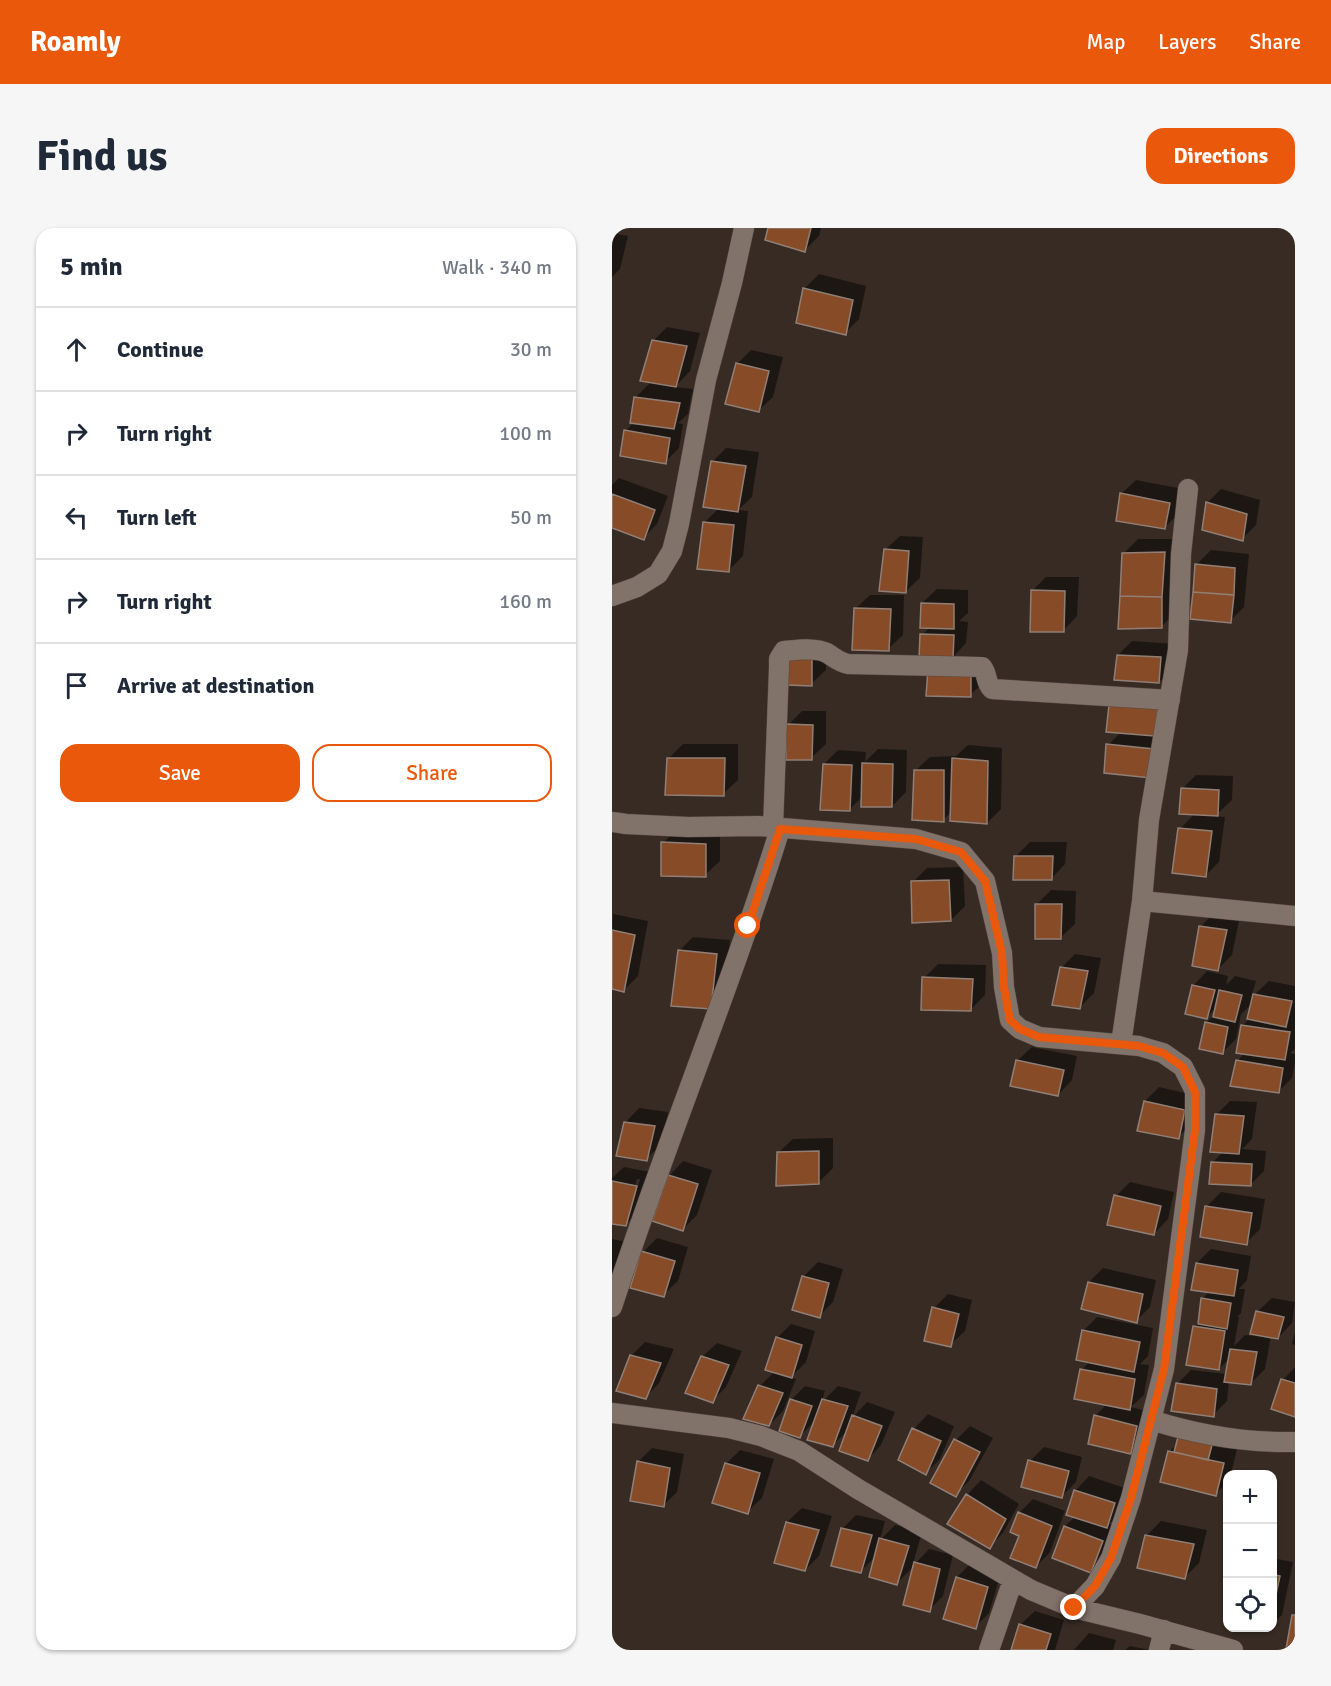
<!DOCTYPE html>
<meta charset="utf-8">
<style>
:root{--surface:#fff;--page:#f6f6f7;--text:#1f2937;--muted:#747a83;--line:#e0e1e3;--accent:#ea580c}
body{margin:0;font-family:Signika,sans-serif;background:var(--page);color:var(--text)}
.controls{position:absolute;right:18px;bottom:18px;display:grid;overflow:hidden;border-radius:12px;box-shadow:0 2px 4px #0004}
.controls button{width:54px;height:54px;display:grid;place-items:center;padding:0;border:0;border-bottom:2px solid var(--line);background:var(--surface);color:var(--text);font:30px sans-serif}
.stop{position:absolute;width:18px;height:18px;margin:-14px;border:4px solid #ea580c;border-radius:50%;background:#fff}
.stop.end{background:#ea580c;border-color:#fff;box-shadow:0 2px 6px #0008}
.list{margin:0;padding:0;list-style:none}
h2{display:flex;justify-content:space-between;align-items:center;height:78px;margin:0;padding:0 24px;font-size:26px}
h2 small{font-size:20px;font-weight:400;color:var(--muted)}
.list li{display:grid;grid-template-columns:39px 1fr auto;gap:18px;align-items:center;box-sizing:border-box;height:84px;padding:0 24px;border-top:2px solid var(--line)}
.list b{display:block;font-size:22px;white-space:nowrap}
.list em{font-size:20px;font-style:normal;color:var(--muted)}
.actions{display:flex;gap:12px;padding:18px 24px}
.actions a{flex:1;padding:14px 0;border:2px solid var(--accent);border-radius:18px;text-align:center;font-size:21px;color:var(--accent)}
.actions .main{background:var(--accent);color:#fff}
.icon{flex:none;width:33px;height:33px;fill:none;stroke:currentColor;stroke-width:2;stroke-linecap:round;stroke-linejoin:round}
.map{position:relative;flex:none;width:683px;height:1422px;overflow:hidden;border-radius:18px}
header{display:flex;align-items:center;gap:36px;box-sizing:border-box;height:84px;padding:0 30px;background:var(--accent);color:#fff}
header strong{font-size:28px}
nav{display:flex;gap:33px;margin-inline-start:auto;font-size:21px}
.intro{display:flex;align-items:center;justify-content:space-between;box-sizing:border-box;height:144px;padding:0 36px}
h1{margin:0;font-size:42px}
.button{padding:15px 27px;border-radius:18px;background:var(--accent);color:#fff;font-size:21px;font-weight:700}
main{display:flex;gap:36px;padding:0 36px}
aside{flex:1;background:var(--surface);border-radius:18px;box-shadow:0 2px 4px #0004}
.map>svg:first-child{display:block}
</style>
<header>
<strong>Roamly</strong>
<nav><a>Map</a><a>Layers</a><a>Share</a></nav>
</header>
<div class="intro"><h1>Find us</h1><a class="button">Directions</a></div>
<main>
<aside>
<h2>5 min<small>Walk · 340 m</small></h2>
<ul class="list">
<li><svg class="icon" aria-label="ahead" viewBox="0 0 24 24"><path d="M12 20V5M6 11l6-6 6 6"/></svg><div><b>Continue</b></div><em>30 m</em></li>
<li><svg class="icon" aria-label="right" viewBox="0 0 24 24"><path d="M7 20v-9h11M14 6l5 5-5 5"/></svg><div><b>Turn right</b></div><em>100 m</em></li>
<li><svg class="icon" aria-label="left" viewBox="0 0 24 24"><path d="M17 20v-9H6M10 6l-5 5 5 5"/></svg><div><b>Turn left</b></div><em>50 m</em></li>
<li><svg class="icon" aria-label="right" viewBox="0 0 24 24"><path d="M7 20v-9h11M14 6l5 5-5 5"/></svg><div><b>Turn right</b></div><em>160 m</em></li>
<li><svg class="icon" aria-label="arrive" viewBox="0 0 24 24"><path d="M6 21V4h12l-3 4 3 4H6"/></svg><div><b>Arrive at destination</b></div></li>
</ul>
<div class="actions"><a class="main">Save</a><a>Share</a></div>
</aside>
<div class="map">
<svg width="683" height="1422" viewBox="0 0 683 1422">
<rect width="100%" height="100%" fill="#382b24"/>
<!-- shadow -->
<path fill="#0007" fill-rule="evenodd" d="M 158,0 L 209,0 L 207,8 L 193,22 Z
M 0,5 L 16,8 L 8,41 L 0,49 Z
M 207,46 L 254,58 L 247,91 L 233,105 L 186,94 L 193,60 Z
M 55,99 L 88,105 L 78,143 L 63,159 L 81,161 L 76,186 L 66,195 L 71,196 L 67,220 L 53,234 L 14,203 L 22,194 L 24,169 L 40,153 L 41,113 Z
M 139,122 L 171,129 L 161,169 L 146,183 L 125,136 Z
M 114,220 L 147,224 L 140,269 L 126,282 L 136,283 L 131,328 L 117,342 L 92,295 L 107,280 L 100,234 Z
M 7,250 L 56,268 L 45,296 L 31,310 L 0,299 L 0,257 Z
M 524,252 L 571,261 L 567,285 L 553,299 L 509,266 Z
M 609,261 L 648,272 L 644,297 L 630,311 L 595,275 Z
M 288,308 L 311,309 L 308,350 L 293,364 L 273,322 Z
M 526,311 L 567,311 L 563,385 L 549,399 L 512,325 Z
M 599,322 L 637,326 L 632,379 L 618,393 L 585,336 Z
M 434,349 L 467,349 L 465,388 L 451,403 L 420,363 Z
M 325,361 L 356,362 L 356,385 L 347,393 L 356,394 L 354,415 L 342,428 L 373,428 L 373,453 L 358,467 L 317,441 L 310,407 L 318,399 L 310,375 Z
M 258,367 L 292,367 L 291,407 L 276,421 L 243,381 Z
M 520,413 L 563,416 L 561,440 L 547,454 L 506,427 Z
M 191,415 L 214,415 L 214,442 L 199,456 Z
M 560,467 L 552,534 L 496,517 L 509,504 Z
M 190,483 L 214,483 L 214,516 L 199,530 L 176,497 Z
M 71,516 L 126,516 L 126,552 L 111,566 L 56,531 Z
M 356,517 L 390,520 L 389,581 L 375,595 L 340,583 L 331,592 L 303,543 L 318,529 L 344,528 Z
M 266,521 L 295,522 L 294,564 L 280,578 L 251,568 L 237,582 L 212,536 L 226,522 L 254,524 L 253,534 Z
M 584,547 L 621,548 L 620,572 L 603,588 L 613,589 L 607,634 L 593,648 L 568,601 L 583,585 L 570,561 Z
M 65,601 L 108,602 L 108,633 L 93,647 L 51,615 Z
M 418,614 L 455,614 L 453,636 L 439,651 L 403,629 Z
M 351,639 L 353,678 L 339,692 L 301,654 L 315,640 Z
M 439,662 L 464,663 L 463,696 L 448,710 L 425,676 Z
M 603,684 L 628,688 L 620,727 L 606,741 L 589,698 Z
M 1,686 L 36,693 L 26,748 L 12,762 L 0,760 Z
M 81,709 L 118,712 L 112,766 L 98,780 L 67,723 Z
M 463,726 L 489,730 L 482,765 L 468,779 L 449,740 Z
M 326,736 L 374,737 L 373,767 L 359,781 L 312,750 Z
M 595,743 L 616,748 L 614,757 L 623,748 L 644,753 L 639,770 L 657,753 L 683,758 L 683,821 L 678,825 L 683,826 L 683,834 L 680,850 L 666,864 L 625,833 L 633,825 L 631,797 L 637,791 L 641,775 L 629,786 L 624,811 L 610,825 L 594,795 L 603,786 L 605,779 L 595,789 L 581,758 Z
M 420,819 L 465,828 L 460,852 L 446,867 L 405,833 Z
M 547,859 L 586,868 L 581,895 L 566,909 L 533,873 Z
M 618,873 L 645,874 L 640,911 L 630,921 L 654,923 L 652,943 L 638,957 L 601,934 L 611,924 L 604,887 Z
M 27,880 L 56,884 L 49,917 L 34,931 L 13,895 Z
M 221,910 L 221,940 L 207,954 L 166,925 L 181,911 Z
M 71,933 L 100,942 L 85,987 L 71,1001 L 57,948 Z
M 12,939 L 38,944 L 27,982 L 13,997 L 0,994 L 0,950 ZM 25,951 L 28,951 L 19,983 L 16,983 Z
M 518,954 L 562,964 L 556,991 L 542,1006 L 504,968 Z
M 609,964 L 653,971 L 648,1001 L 634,1015 L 595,978 Z
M 45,1010 L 76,1019 L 66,1053 L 51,1067 L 31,1024 Z
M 0,1011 L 15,1014 L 0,1055 Z
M 599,1021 L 639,1028 L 635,1052 L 627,1061 L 633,1061 L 629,1085 L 625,1089 L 627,1089 L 622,1118 L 633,1107 L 652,1109 L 645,1084 L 660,1070 L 683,1074 L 680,1095 L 666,1110 L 659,1108 L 653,1141 L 639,1155 L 617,1153 L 615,1173 L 601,1187 L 565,1156 L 579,1142 L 615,1146 L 618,1130 L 607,1141 L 582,1099 L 588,1093 L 590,1071 L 598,1063 L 585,1035 Z
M 206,1034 L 231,1041 L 221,1074 L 207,1088 L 181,1081 L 192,1048 Z
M 491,1040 L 544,1052 L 538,1079 L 524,1093 L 477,1054 Z
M 336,1066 L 360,1072 L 353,1103 L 338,1117 L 322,1080 Z
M 485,1089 L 541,1100 L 536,1128 L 528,1136 L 537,1137 L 532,1167 L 519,1179 L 538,1184 L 532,1210 L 518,1224 L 483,1188 L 495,1176 L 470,1142 L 478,1133 L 471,1103 Z
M 179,1096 L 203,1103 L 194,1134 L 179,1149 L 184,1151 L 171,1183 L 157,1197 L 148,1158 L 163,1143 L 165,1110 Z
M 683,1104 L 683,1117 L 680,1116 Z
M 33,1114 L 62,1121 L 47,1155 L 33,1170 L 19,1128 Z
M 105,1115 L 130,1123 L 114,1159 L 100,1173 L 90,1129 Z
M 683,1139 L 683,1188 L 661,1180 L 671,1152 Z
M 193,1158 L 213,1163 L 209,1175 L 226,1158 L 249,1164 L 240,1190 L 255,1174 L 283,1184 L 269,1217 L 255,1232 L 236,1202 L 221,1217 L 204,1192 L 188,1208 L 179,1172 Z
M 316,1186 L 342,1198 L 328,1231 L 314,1245 L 288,1231 L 302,1201 Z
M 358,1198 L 381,1210 L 357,1253 L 343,1267 L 320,1254 L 344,1212 Z
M 566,1215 L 602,1216 L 625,1221 L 619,1246 L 616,1246 L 616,1254 L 603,1266 L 558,1223 Z
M 432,1219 L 470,1229 L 464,1254 L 450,1268 L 418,1233 Z
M 40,1220 L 72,1226 L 65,1264 L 51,1278 L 26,1234 Z
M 128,1222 L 162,1231 L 150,1270 L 135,1284 L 114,1236 Z
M 477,1248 L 516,1261 L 509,1284 L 497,1296 L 504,1298 L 493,1329 L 479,1343 L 453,1298 L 463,1289 L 463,1263 Z
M 369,1252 L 407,1276 L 391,1305 L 377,1319 L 337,1296 L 355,1267 Z
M 421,1271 L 453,1283 L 438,1324 L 424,1339 L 409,1307 L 407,1285 Z
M 190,1280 L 220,1288 L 207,1328 L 193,1342 L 175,1294 Z
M 244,1287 L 273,1293 L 268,1312 L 283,1297 L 310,1304 L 300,1339 L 317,1321 L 341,1327 L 331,1368 L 317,1382 L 303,1337 L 285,1355 L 264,1328 L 249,1343 L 230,1301 Z
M 549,1293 L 595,1302 L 587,1335 L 573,1349 L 534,1308 Z
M 660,1330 L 681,1334 L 670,1387 L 660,1396 Z
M 359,1335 L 389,1345 L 377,1385 L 363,1399 L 345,1349 Z
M 423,1383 L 452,1392 L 443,1422 L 401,1422 L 408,1397 Z
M 477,1405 L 504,1412 L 501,1422 L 462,1422 Z
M 518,1418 L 538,1422 L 513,1422 Z"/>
<!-- building -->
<path fill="#884b27" stroke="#8f7f77" stroke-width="1.5" d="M 156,0 L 199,0 L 193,24 L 153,12 Z
M 191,60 L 241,72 L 234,107 L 184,95 Z
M 40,112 L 75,118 L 64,159 L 28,153 Z
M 124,135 L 157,143 L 147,184 L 113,176 Z
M 22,169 L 68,175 L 62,201 L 18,195 Z
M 12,202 L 58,210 L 54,236 L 8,228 Z
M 99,233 L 134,238 L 126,284 L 91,279 Z
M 508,265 L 558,275 L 553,301 L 504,293 Z
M 0,266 L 43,282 L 32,312 L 0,300 Z
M 594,274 L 635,286 L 631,313 L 590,302 Z
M 91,294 L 122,297 L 117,344 L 85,341 Z
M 272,321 L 297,323 L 294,365 L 267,363 Z
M 553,324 L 550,369 L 508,368 L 510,325 Z
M 583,336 L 623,340 L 622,367 L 581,364 Z
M 419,362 L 453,363 L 452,404 L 418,404 Z
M 581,364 L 622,367 L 619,395 L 578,391 Z
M 508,368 L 550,369 L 550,400 L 506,401 Z
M 309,375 L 342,376 L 342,401 L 308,400 Z
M 242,380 L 279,381 L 277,423 L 240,422 Z
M 308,406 L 342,407 L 341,431 L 307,430 Z
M 505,427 L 549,429 L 547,455 L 502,452 Z
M 176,428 L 200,429 L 200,458 L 175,457 Z
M 316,441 L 359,442 L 359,469 L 314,468 Z
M 497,477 L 546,480 L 542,508 L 494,504 Z
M 174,496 L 201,497 L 200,532 L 174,532 Z
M 494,516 L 542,521 L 539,550 L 492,545 Z
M 55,530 L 113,530 L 112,568 L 53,567 Z
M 340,530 L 376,533 L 375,596 L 338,593 Z
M 250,535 L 281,536 L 280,579 L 249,579 Z
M 211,536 L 240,537 L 238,583 L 208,582 Z
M 302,542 L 332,542 L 332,594 L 300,592 Z
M 569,560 L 607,562 L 606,588 L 567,586 Z
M 566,600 L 600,603 L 594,649 L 560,645 Z
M 49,614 L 94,616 L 94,649 L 49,648 Z
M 402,628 L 441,628 L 440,652 L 401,652 Z
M 337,652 L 339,693 L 300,695 L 299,653 Z
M 423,676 L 450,676 L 449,711 L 423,711 Z
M 587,698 L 615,702 L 606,743 L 580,738 Z
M 0,702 L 23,707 L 12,764 L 0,761 Z
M 66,722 L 105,726 L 99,781 L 59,778 Z
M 448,739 L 476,743 L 468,781 L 440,777 Z
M 310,749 L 361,751 L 359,783 L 309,782 Z
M 580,757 L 603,762 L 595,791 L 573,786 Z
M 607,762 L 630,767 L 623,794 L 601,789 Z
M 641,766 L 680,773 L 674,799 L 635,791 Z
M 593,794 L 616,799 L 611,826 L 587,821 Z
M 629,797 L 678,804 L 673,832 L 624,825 Z
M 404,832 L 452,842 L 446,868 L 398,858 Z
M 624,832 L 671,840 L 667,865 L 618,858 Z
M 532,873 L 573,882 L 567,911 L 525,903 Z
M 603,886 L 632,888 L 627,926 L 598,924 Z
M 12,894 L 43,898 L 35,933 L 4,928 Z
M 207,923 L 207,956 L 164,958 L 165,924 Z
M 599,934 L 640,936 L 639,958 L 597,956 Z
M 56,947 L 86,956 L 71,1003 L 40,993 Z
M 0,953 L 25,958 L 14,998 L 0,996 Z
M 502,967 L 549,978 L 542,1007 L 495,997 Z
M 593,978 L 640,985 L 635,1017 L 588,1009 Z
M 29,1023 L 63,1033 L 52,1069 L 18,1060 Z
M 584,1035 L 626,1042 L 622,1068 L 579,1062 Z
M 190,1048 L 217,1055 L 208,1090 L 180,1082 Z
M 476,1054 L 531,1066 L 525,1095 L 469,1081 Z
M 589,1070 L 619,1075 L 615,1101 L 586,1096 Z
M 320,1079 L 347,1086 L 339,1119 L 312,1113 Z
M 644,1083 L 672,1089 L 666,1111 L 638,1106 Z
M 581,1098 L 613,1103 L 607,1142 L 574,1137 Z
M 470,1102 L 528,1114 L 522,1144 L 464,1132 Z
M 164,1109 L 190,1117 L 180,1150 L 153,1142 Z
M 618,1121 L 645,1124 L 639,1157 L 612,1154 Z
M 18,1127 L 49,1135 L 34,1171 L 4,1163 Z
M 89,1128 L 117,1137 L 101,1175 L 73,1165 Z
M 468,1141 L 523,1151 L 518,1182 L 462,1171 Z
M 669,1151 L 683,1155 L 683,1189 L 659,1181 Z
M 564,1155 L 605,1161 L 602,1189 L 559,1183 Z
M 146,1157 L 171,1165 L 157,1198 L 131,1191 Z
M 178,1171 L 200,1178 L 188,1210 L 167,1203 Z
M 210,1171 L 236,1178 L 221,1219 L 195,1212 Z
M 240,1187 L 270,1198 L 256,1233 L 227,1223 Z
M 482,1187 L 525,1198 L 519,1226 L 476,1216 Z
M 300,1200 L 329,1213 L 314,1247 L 286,1232 Z
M 566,1209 L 600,1217 L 596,1232 L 562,1224 Z
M 342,1211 L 368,1224 L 344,1269 L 318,1255 Z
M 556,1223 L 612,1235 L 604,1268 L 548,1254 Z
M 416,1232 L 457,1243 L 450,1270 L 409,1259 Z
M 25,1233 L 58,1240 L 52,1279 L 18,1273 Z
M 113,1235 L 148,1245 L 136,1286 L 100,1275 Z
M 462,1262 L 503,1275 L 495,1300 L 454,1287 Z
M 354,1266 L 394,1291 L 378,1321 L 335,1296 Z
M 406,1284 L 440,1298 L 424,1340 L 398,1330 L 407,1308 L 398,1304 Z
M 174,1294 L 207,1302 L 193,1343 L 162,1335 Z
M 452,1298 L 491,1313 L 479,1345 L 440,1330 Z
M 229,1300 L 260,1307 L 249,1345 L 219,1338 Z
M 533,1307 L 582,1316 L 573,1351 L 525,1340 Z
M 267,1310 L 297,1318 L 285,1357 L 257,1349 Z
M 302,1334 L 328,1341 L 318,1384 L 291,1377 Z
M 660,1346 L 668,1348 L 660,1385 Z
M 344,1349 L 376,1359 L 364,1401 L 331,1391 Z
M 680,1387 L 683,1387 L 683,1422 L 674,1421 Z
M 407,1396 L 439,1406 L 434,1422 L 399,1422 Z"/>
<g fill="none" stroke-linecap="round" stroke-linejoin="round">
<defs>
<path id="street" d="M 0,368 L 25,359 L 46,346 L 60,323 L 67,296 L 94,152 L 120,55 L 132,0
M 0,594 L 14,596 L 76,599 L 147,598 L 304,611 L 349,624 L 373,653 L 390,725 L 392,759 L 398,792 L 408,801 L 427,809 L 527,818 L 551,825 L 571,839 L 583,863 L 583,902 L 552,1141 L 519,1270 L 499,1330 L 483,1358 L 462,1380
M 161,600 L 167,440 L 167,431 L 172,423 C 185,422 203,419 215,425 C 223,430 227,434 236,436 L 370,439 C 376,446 373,454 380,461 L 558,472
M 530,673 L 683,688
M 509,816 L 530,673 L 537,592 L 566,422 L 569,326 L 576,261
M 0,1079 C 52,918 118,762 168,601
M 0,1185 L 117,1200 L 149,1208 L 187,1223 L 246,1261 L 419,1362 L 462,1380 L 528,1396 L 621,1422
M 539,1192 C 586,1207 633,1215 683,1214
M 377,1422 L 401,1352
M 547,1422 L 552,1402"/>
</defs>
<!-- street casing -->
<use href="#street" stroke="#524741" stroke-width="21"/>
<!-- street -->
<use href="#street" stroke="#81726a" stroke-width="20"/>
</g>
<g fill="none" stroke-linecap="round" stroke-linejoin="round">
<!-- route -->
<path stroke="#ea580c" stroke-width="8" d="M 136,698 L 168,601 L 304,611 L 349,624 L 373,653 L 390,725 L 392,759 L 398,792 L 408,801 L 427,809 L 527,818 L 551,825 L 571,839 L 583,864 L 583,902 L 552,1141 L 519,1270 L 499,1330 L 483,1358 L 462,1380"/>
</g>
</svg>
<div class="controls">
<button>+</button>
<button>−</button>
<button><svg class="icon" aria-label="locate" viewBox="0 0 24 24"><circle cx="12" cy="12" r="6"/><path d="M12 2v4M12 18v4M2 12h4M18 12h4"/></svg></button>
</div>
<div class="stop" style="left:136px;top:698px"></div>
<div class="stop end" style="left:462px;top:1380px"></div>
</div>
</main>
